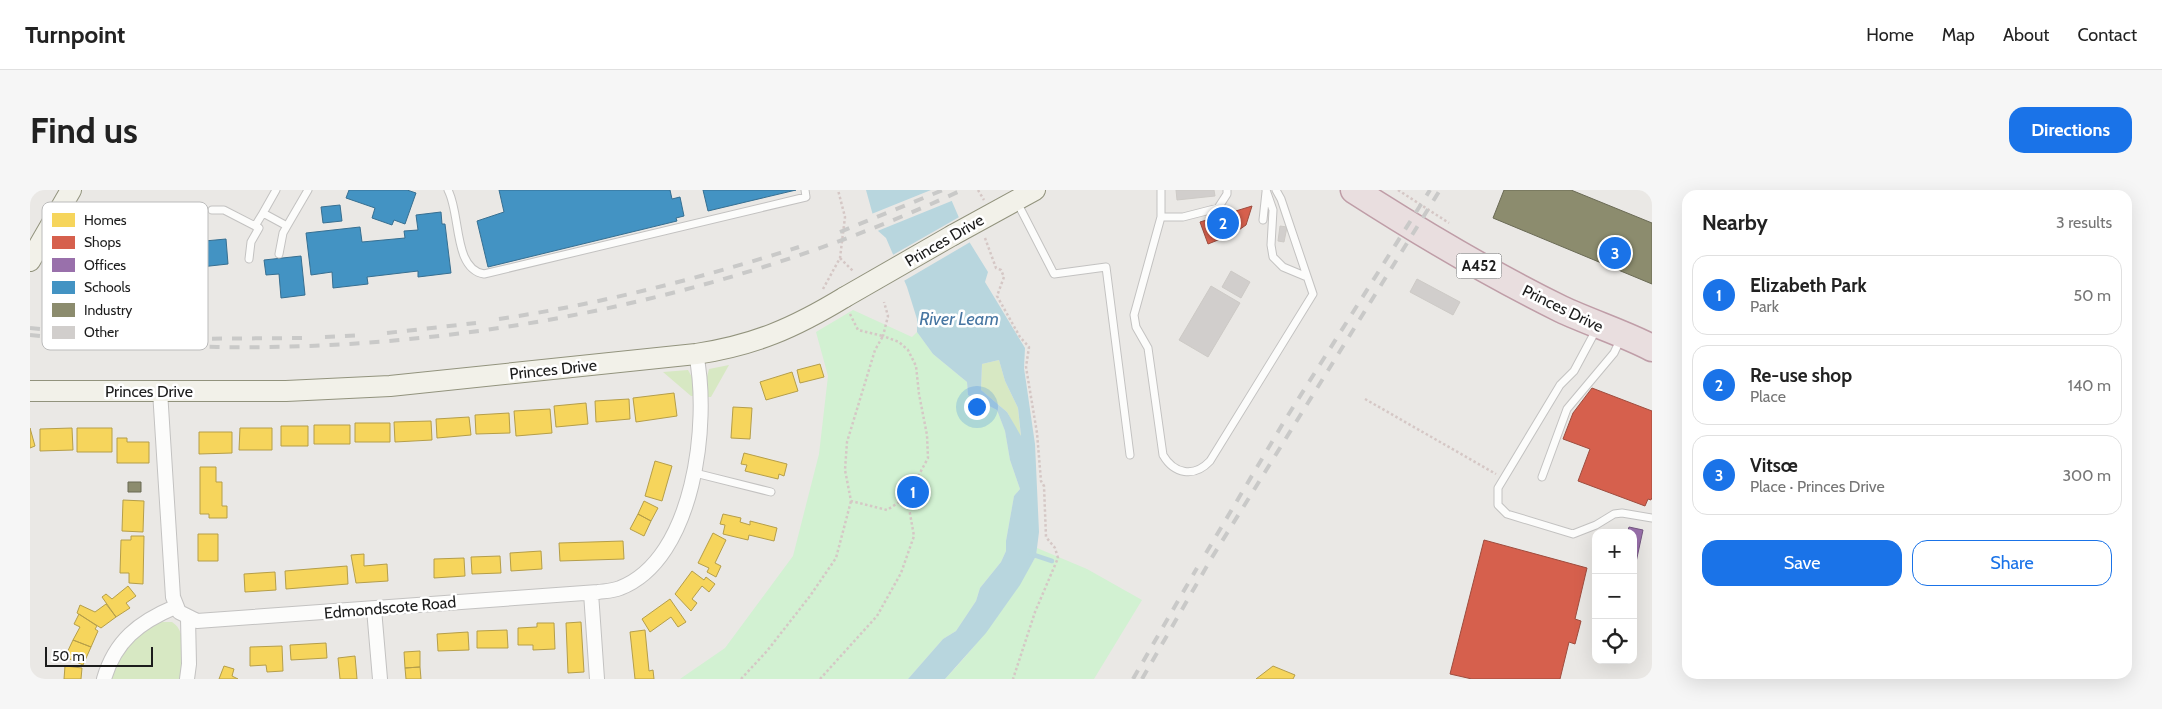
<!DOCTYPE html>
<meta charset="utf-8">
<style>
:root{--surface:#fff;--page:#f6f6f6;--text:#222;--muted:#767676;--line:#e0e0e0;--accent:#1a73e8}
body{margin:0;font-family:Cabin,sans-serif;background:var(--page);color:var(--text)}
.controls{position:absolute;right:15px;bottom:15px;display:grid;overflow:hidden;border-radius:10px;box-shadow:0 5px 20px #0002}
.controls button{width:45px;height:45px;display:grid;place-items:center;padding:0;border:0;border-bottom:1px solid var(--line);background:var(--surface);color:var(--text);font:25px sans-serif}
.scale{position:absolute;left:15px;bottom:12px;width:108px;box-sizing:border-box;padding-left:5px;border:2px solid #1c1c1c;border-top:0;font-size:14px;line-height:18px;white-space:nowrap;color:#1c1c1c;-webkit-text-stroke:4px #fff;paint-order:stroke}
.you{position:absolute;left:946px;top:216px;width:18px;height:18px;margin:-12px;border:4px solid #fff;border-radius:50%;background:#1a73e8;box-shadow:0 0 0 8px #1a73e833}
.badge{display:grid;place-items:center;width:32px;height:32px;border-radius:50%;background:var(--accent);color:#fff;font-size:16px;font-weight:700}
.pin{position:absolute;translate:-50% -50%;border:2px solid #fff;box-shadow:0 1px 5px #0006}
.list{margin:0;padding:0;list-style:none}
h2{display:flex;justify-content:space-between;align-items:center;height:65px;margin:0;padding:0 20px;font-size:21px}
h2 small{font-size:16px;font-weight:400;color:var(--muted)}
.list li{display:grid;grid-template-columns:32px 1fr auto;gap:15px;align-items:center;box-sizing:border-box;height:80px;margin:0 10px 10px;padding:0 10px;border:1px solid var(--line);border-radius:15px}
.list b{display:block;font-size:19px;white-space:nowrap}
.list p{margin:0;font-size:16px;white-space:nowrap;color:var(--muted)}
.list em{font-size:16px;font-style:normal;color:var(--muted)}
.actions{display:flex;gap:10px;padding:15px 20px}
.actions a{flex:1;padding:11px 0;border:1px solid var(--accent);border-radius:15px;text-align:center;font-size:18px;color:var(--accent)}
.actions .main{background:var(--accent);color:#fff}
.icon{flex:none;width:28px;height:28px;fill:none;stroke:currentColor;stroke-width:2;stroke-linecap:round;stroke-linejoin:round}
.map{position:relative;flex:none;width:1622px;height:489px;overflow:hidden;border-radius:15px}
header{display:flex;align-items:center;gap:30px;box-sizing:border-box;height:70px;padding:0 25px;background:var(--surface);border-bottom:1px solid var(--line)}
header strong{font-size:24px}
nav{display:flex;gap:28px;margin-inline-start:auto;font-size:18px}
.intro{display:flex;align-items:center;justify-content:space-between;box-sizing:border-box;height:120px;padding:0 30px}
h1{margin:0;font-size:35px}
.button{padding:12px 22px;border-radius:15px;background:var(--accent);color:#fff;font-size:18px;font-weight:700}
main{display:flex;gap:30px;padding:0 30px}
aside{flex:1;background:var(--surface);border-radius:15px;box-shadow:0 5px 20px #0002}
.map>svg:first-child{display:block}
</style>
<header>
<strong>Turnpoint</strong>
<nav><a>Home</a><a>Map</a><a>About</a><a>Contact</a></nav>
</header>
<div class="intro"><h1>Find us</h1><a class="button">Directions</a></div>
<main>
<div class="map">
<svg width="1622" height="489" viewBox="0 0 1622 489">
<rect width="100%" height="100%" fill="#eae8e5"/>
<!-- grass -->
<path fill="#d7e8c3" d="M 969,170 L 975,191 L 988,218 L 991,248 L 977,222 L 951,200 L 952,174 Z
M 699,175 L 681,207 L 678,207 L 677,187 L 679,179 Z
M 658,180 L 663,189 L 664,206 L 661,206 L 633,182 Z
M 132,432 L 142,432 C 158,441 153,474 150,489 L 81,489 C 88,463 106,440 132,432 Z"/>
<!-- park -->
<path fill="#d2f1d2" d="M 823,120 L 882,147 L 887,142 L 903,164 L 937,192 L 938,205 L 967,220 L 975,241 L 980,270 L 990,299 L 984,306 L 976,351 L 976,361 L 971,372 L 950,398 L 946,411 L 926,441 L 913,449 L 878,489 L 650,489 L 695,458 L 763,366 L 789,264 L 798,186 L 786,142 Z
M 1007,358 L 1057,379 L 1112,410 L 1064,489 L 915,489 C 951,451 980,412 1006,366 Z"/>
<!-- water -->
<path fill="#b8d6de" fill-rule="evenodd" d="M 836,0 L 917,0 L 940,53 L 958,82 L 955,92 L 995,158 L 994,178 L 1005,254 L 1009,342 L 1006,366 L 990,395 L 956,443 L 915,489 L 878,489 L 913,449 L 926,441 L 946,411 L 950,398 L 971,372 L 976,361 L 976,351 L 984,306 L 990,299 L 980,270 L 975,241 L 967,220 L 938,205 L 937,192 L 903,164 L 887,142 L 887,129 L 877,97 L 856,48 L 847,40 ZM 969,170 L 975,191 L 988,218 L 991,246 L 977,222 L 951,200 L 952,174 Z"/>
<!-- pier -->
<path fill="#eae8e5" d="M 901,0 L 919,0 L 924,10 L 845,42 L 839,25 Z
M 931,26 L 942,51 L 872,92 L 861,66 Z"/>
<!-- homes -->
<path fill="#f6d55c" stroke="#b59e49" d="M 790,174 L 794,187 L 770,193 L 767,180 Z
M 762,182 L 768,201 L 736,210 L 730,192 Z
M 644,203 L 647,226 L 606,232 L 603,208 Z
M 599,209 L 600,229 L 566,232 L 565,211 Z
M 556,213 L 558,234 L 526,237 L 524,216 Z
M 703,217 L 722,218 L 720,249 L 701,248 Z
M 520,219 L 522,243 L 486,246 L 484,221 Z
M 479,223 L 480,243 L 446,244 L 445,225 Z
M 439,227 L 441,245 L 407,248 L 406,229 Z
M 401,231 L 402,250 L 365,252 L 364,232 Z
M 325,233 L 360,233 L 360,252 L 325,252 Z
M 284,235 L 320,235 L 320,254 L 284,254 Z
M 251,236 L 278,236 L 278,256 L 251,256 Z
M 0,238 L 5,256 L 0,258 Z
M 42,238 L 43,260 L 10,261 L 10,239 Z
M 47,238 L 82,238 L 82,262 L 47,262 Z
M 210,238 L 242,238 L 242,260 L 209,260 Z
M 169,242 L 202,242 L 202,263 L 169,264 Z
M 87,248 L 97,248 L 97,252 L 119,252 L 119,273 L 87,273 Z
M 714,263 L 757,274 L 754,286 L 749,284 L 748,289 L 715,281 L 717,275 L 711,274 Z
M 625,271 L 642,276 L 632,311 L 615,306 Z
M 170,277 L 186,277 L 186,292 L 192,292 L 192,316 L 197,316 L 197,328 L 179,328 L 179,324 L 170,324 Z
M 93,310 L 114,311 L 113,342 L 92,341 Z
M 614,311 L 628,318 L 621,331 L 608,324 Z
M 608,324 L 621,331 L 614,346 L 600,339 Z
M 693,324 L 711,328 L 710,332 L 720,335 L 720,331 L 747,338 L 744,351 L 719,345 L 718,350 L 693,344 L 695,335 L 690,334 Z
M 683,343 L 696,350 L 685,373 L 691,376 L 686,387 L 677,382 L 679,378 L 668,373 Z
M 168,344 L 188,344 L 188,371 L 168,371 Z
M 101,346 L 114,346 L 113,394 L 99,393 L 99,383 L 90,383 L 91,350 L 101,350 Z
M 593,351 L 594,369 L 530,371 L 529,353 Z
M 511,361 L 512,379 L 481,381 L 480,363 Z
M 334,364 L 334,376 L 357,374 L 358,391 L 326,393 L 321,365 Z
M 470,366 L 471,383 L 442,384 L 441,367 Z
M 434,368 L 435,386 L 404,388 L 404,369 Z
M 317,376 L 318,394 L 256,399 L 255,381 Z
M 662,381 L 674,390 L 676,387 L 685,394 L 679,402 L 672,396 L 662,409 L 667,413 L 661,421 L 645,404 Z
M 245,382 L 246,400 L 215,402 L 214,384 Z
M 98,396 L 106,406 L 96,413 L 100,418 L 86,427 L 72,407 L 76,404 L 82,409 Z
M 640,409 L 656,432 L 648,437 L 641,427 L 620,442 L 612,429 Z
M 76,414 L 86,427 L 71,438 L 47,423 L 50,415 L 65,422 Z
M 49,424 L 67,436 L 65,439 L 68,441 L 61,457 L 43,450 L 50,437 L 44,434 Z
M 551,432 L 554,482 L 538,483 L 536,433 Z
M 507,433 L 524,433 L 525,459 L 503,460 L 503,455 L 488,455 L 488,438 L 507,437 Z
M 477,440 L 478,458 L 447,458 L 447,441 Z
M 615,440 L 619,481 L 623,480 L 624,489 L 605,489 L 600,442 Z
M 438,442 L 439,460 L 408,461 L 407,444 Z
M 43,450 L 61,457 L 53,475 L 35,467 Z
M 296,453 L 297,468 L 261,470 L 260,455 Z
M 252,456 L 253,481 L 237,482 L 236,475 L 220,476 L 220,457 Z
M 390,461 L 390,477 L 375,478 L 374,462 Z
M 325,466 L 327,489 L 310,489 L 308,468 Z
M 35,476 L 52,478 L 51,489 L 34,489 Z
M 194,476 L 204,479 L 202,486 L 208,489 L 189,489 Z
M 1243,476 L 1265,485 L 1263,489 L 1226,489 Z
M 390,477 L 391,489 L 376,489 L 375,478 Z"/>
<!-- shops -->
<path fill="#d6604d" stroke="#9e4c3e" d="M 1222,16 L 1216,35 L 1203,44 L 1178,54 L 1170,32 Z
M 1562,198 L 1622,221 L 1622,307 L 1621,310 L 1618,309 L 1615,316 L 1548,291 L 1560,259 L 1533,249 L 1543,223 Z
M 1454,350 L 1557,378 L 1545,429 L 1551,431 L 1545,454 L 1539,452 L 1530,489 L 1442,489 L 1420,484 Z"/>
<!-- offices -->
<path fill="#9970ab" stroke="#745780" d="M 1599,337 L 1613,340 L 1603,386 L 1603,343 L 1597,343 Z"/>
<!-- schools -->
<path fill="#4393c3" stroke="#376f91" d="M 319,0 L 377,0 L 386,3 L 375,34 L 364,30 L 362,35 L 342,28 L 345,18 L 316,8 Z
M 469,0 L 640,0 L 642,9 L 650,7 L 654,26 L 646,28 L 647,31 L 458,77 L 447,31 L 474,22 Z
M 673,0 L 766,0 L 678,21 Z
M 310,15 L 312,31 L 293,33 L 291,17 Z
M 411,22 L 412,34 L 415,34 L 421,83 L 388,87 L 388,81 L 337,87 L 338,94 L 303,98 L 302,82 L 281,85 L 276,43 L 330,37 L 332,52 L 375,48 L 374,41 L 388,40 L 386,25 Z
M 196,49 L 198,74 L 125,82 L 126,89 L 57,96 L 54,71 L 133,63 L 132,55 Z
M 271,66 L 275,105 L 251,108 L 249,84 L 236,85 L 234,70 Z"/>
<!-- industry -->
<path fill="#8c8c6e" stroke="#6a6a55" d="M 1474,0 L 1541,0 L 1622,33 L 1622,94 L 1463,28 Z
M 98,292 L 111,292 L 111,302 L 98,302 Z"/>
<g fill="none" stroke-linecap="round" stroke-linejoin="round">
<!-- stream -->
<path stroke="#b8d6de" stroke-width="4.5" d="M 1001,364 L 1022,371"/>
</g>
<!-- building -->
<path fill="#d1cecc" stroke="#cdcac6" d="M 1146,0 L 1184,0 L 1185,6 L 1147,10 Z
M 1250,36 L 1257,37 L 1254,52 L 1248,51 Z
M 1201,81 L 1220,92 L 1211,108 L 1192,97 Z
M 1387,89 L 1430,112 L 1423,125 L 1380,102 Z
M 1181,96 L 1210,113 L 1178,167 L 1149,150 Z"/>
<g fill="none" stroke-linecap="round" stroke-linejoin="round">
<defs>
<path id="lane" d="M 246,0 L 233,23 L 257,36 L 278,0
M 418,0 C 431,24 423,79 454,84 L 776,7 L 775,0
M 1131,0 L 1131,27 L 1104,125 L 1106,137 L 1118,158 L 1133,265 C 1144,284 1164,288 1180,271 L 1283,104 L 1251,9 L 1246,0
M 1236,0 L 1243,20 L 1241,55 L 1243,67 L 1253,77 L 1277,87
M 987,12 L 1024,84 L 1076,77 L 1100,265
M 182,20 L 194,20 L 225,36
M 1131,27 L 1153,27 L 1188,18 L 1197,4 L 1197,0
M 1233,30 L 1236,2
M 249,64 L 253,43 L 257,36
M 219,69 L 221,52 L 229,38 L 225,36 L 233,23
M 1566,140 L 1544,181 L 1530,195 L 1468,298 L 1468,315 L 1477,324 L 1543,344 L 1566,335 L 1584,324 L 1592,323 L 1622,328
M 665,283 L 741,302
M 1512,287 L 1537,219 L 1584,163 L 1591,148"/>
<path id="street" d="M 130,201 L 143,407 L 149,422 L 167,431 L 568,402 C 575,401 583,401 590,398 C 665,369 680,231 666,164
M 561,403 L 567,489
M 344,419 L 350,489
M 74,489 C 85,451 109,432 145,417
M 157,489 L 159,474 L 158,428"/>
<path id="secondary" d="M 923,45 L 1005,0
M 0,71 L 41,0
M 0,201 L 256,201 L 360,196 L 666,164 C 725,155 764,138 815,107"/>
<path id="highway" d="M 1324,0 C 1391,43 1460,84 1531,119 C 1561,133 1593,143 1622,158"/>
</defs>
<!-- lane casing -->
<use href="#lane" stroke="#c3c2c1" stroke-width="9"/>
<!-- street casing -->
<use href="#street" stroke="#c3c2c1" stroke-width="16"/>
<!-- secondary casing -->
<use href="#secondary" stroke="#92937d" stroke-width="22"/>
<!-- highway casing -->
<use href="#highway" stroke="#bf9da7" stroke-width="29"/>
<!-- path -->
<path stroke="#d5c7c5" stroke-width="2.5" stroke-dasharray="2.5 2.5" stroke-linecap="butt" d="M 948,0 L 954,10
M 1368,0 L 1419,33
M 955,48 L 966,78 L 971,80 L 974,87 L 967,106 L 990,147 L 999,157 L 996,177 L 1007,243 L 1011,291 L 1014,296 L 1016,347 L 1025,358 L 1028,368 L 1005,422 L 983,489
M 810,68 L 823,81
M 793,99 L 810,68 L 815,27 L 808,0
M 820,124 L 828,140 L 853,146 L 845,160 L 817,252 L 815,280 L 821,311 L 857,320 L 877,307 L 898,268 L 897,245 L 889,204 L 886,176 L 878,160 L 869,152 L 853,146 L 858,126 L 854,112
M 1335,209 L 1466,284
M 711,489 L 737,461 L 780,406 L 806,368 L 821,311
M 790,489 L 847,426 L 871,383 L 884,346 L 877,307"/>
<!-- lane -->
<use href="#lane" stroke="#fcfcfb" stroke-width="7"/>
<!-- street -->
<use href="#street" stroke="#fcfcfb" stroke-width="14"/>
<!-- secondary -->
<use href="#secondary" stroke="#f2f1e9" stroke-width="20"/>
<!-- highway -->
<use href="#highway" stroke="#e9dedf" stroke-width="26"/>
<!-- rail -->
<path stroke="#c9c9c8" stroke-width="4" stroke-dasharray="10 10" stroke-linecap="butt" d="M 810,42 L 913,0
M 469,129 C 571,114 671,88 769,57
M 0,138 L 107,148
M 357,143 L 446,133
M 0,145 C 62,151 124,156 187,157 C 441,161 702,107 932,0
M 295,147 L 332,145
M 142,149 L 272,148
M 1176,363 L 1255,230 L 1400,0
M 1103,489 L 1167,378
M 1112,489 L 1181,369 L 1410,0"/>
<defs>
<path id="secondary-bridge" d="M 815,107 L 923,45"/>
</defs>
<!-- secondary-bridge casing -->
<use href="#secondary-bridge" stroke="#92937d" stroke-width="22" stroke-linecap="butt"/>
<!-- secondary-bridge -->
<use href="#secondary-bridge" stroke="#f2f1e9" stroke-width="20"/>
</g>
<g text-anchor="middle" stroke-width="5" stroke-linejoin="round" paint-order="stroke">
<!-- shield labels -->
<rect fill="#fff" stroke="#606060" stroke-width="1" x="1426.5" y="63.5" width="45" height="25" rx="4"/>
<g font-size="15" font-weight="bold" fill="#1c1c1c">
<text x="1449" y="81">A452</text>
</g>
<!-- street labels -->
<g font-size="16" fill="#1c1c1c" stroke="#fff">
<text transform="translate(914 50) rotate(-30)" y="6">Princes Drive</text>
<text transform="translate(1533 118) rotate(26)" y="6">Princes Drive</text>
<text transform="translate(523 179) rotate(-6)" y="6">Princes Drive</text>
<text x="119" y="207">Princes Drive</text>
<text transform="translate(360 417) rotate(-5)" y="6">Edmondscote Road</text>
</g>
<!-- water labels -->
<g font-size="18" font-style="italic" fill="#4776a2" stroke="#fff">
<text x="929" y="135">River Leam</text>
</g>
</g>
<!-- legend -->
<rect x="12" y="12" width="166" height="148" rx="8" fill="#fff" stroke="#bbb" stroke-width="1"/>
<rect x="22" y="23" width="23" height="14" fill="#f6d55c"/>
<rect x="22" y="46" width="23" height="13" fill="#d6604d"/>
<rect x="22" y="68" width="23" height="14" fill="#9970ab"/>
<rect x="22" y="91" width="23" height="13" fill="#4393c3"/>
<rect x="22" y="113" width="23" height="14" fill="#8c8c6e"/>
<rect x="22" y="136" width="23" height="13" fill="#d1cecc"/>
<g font-size="14" fill="#1c1c1c">
<text x="54" y="35">Homes</text>
<text x="54" y="57">Shops</text>
<text x="54" y="80">Offices</text>
<text x="54" y="102">Schools</text>
<text x="54" y="125">Industry</text>
<text x="54" y="147">Other</text>
</g>
</svg>
<div class="controls">
<button>+</button>
<button>−</button>
<button><svg class="icon" aria-label="locate" viewBox="0 0 24 24"><circle cx="12" cy="12" r="6"/><path d="M12 2v4M12 18v4M2 12h4M18 12h4"/></svg></button>
</div>
<div class="scale">50 m</div>
<div class="you"></div>
<div class="pin badge" style="left:883px;top:302px">1</div>
<div class="pin badge" style="left:1193px;top:33px">2</div>
<div class="pin badge" style="left:1585px;top:63px">3</div>
</div>
<aside>
<h2>Nearby<small>3 results</small></h2>
<ul class="list">
<li><span class="badge">1</span><div><b>Elizabeth Park</b><p>Park</p></div><em>50 m</em></li>
<li><span class="badge">2</span><div><b>Re-use shop</b><p>Place</p></div><em>140 m</em></li>
<li><span class="badge">3</span><div><b>Vitsœ</b><p>Place · Princes Drive</p></div><em>300 m</em></li>
</ul>
<div class="actions"><a class="main">Save</a><a>Share</a></div>
</aside>
</main>
